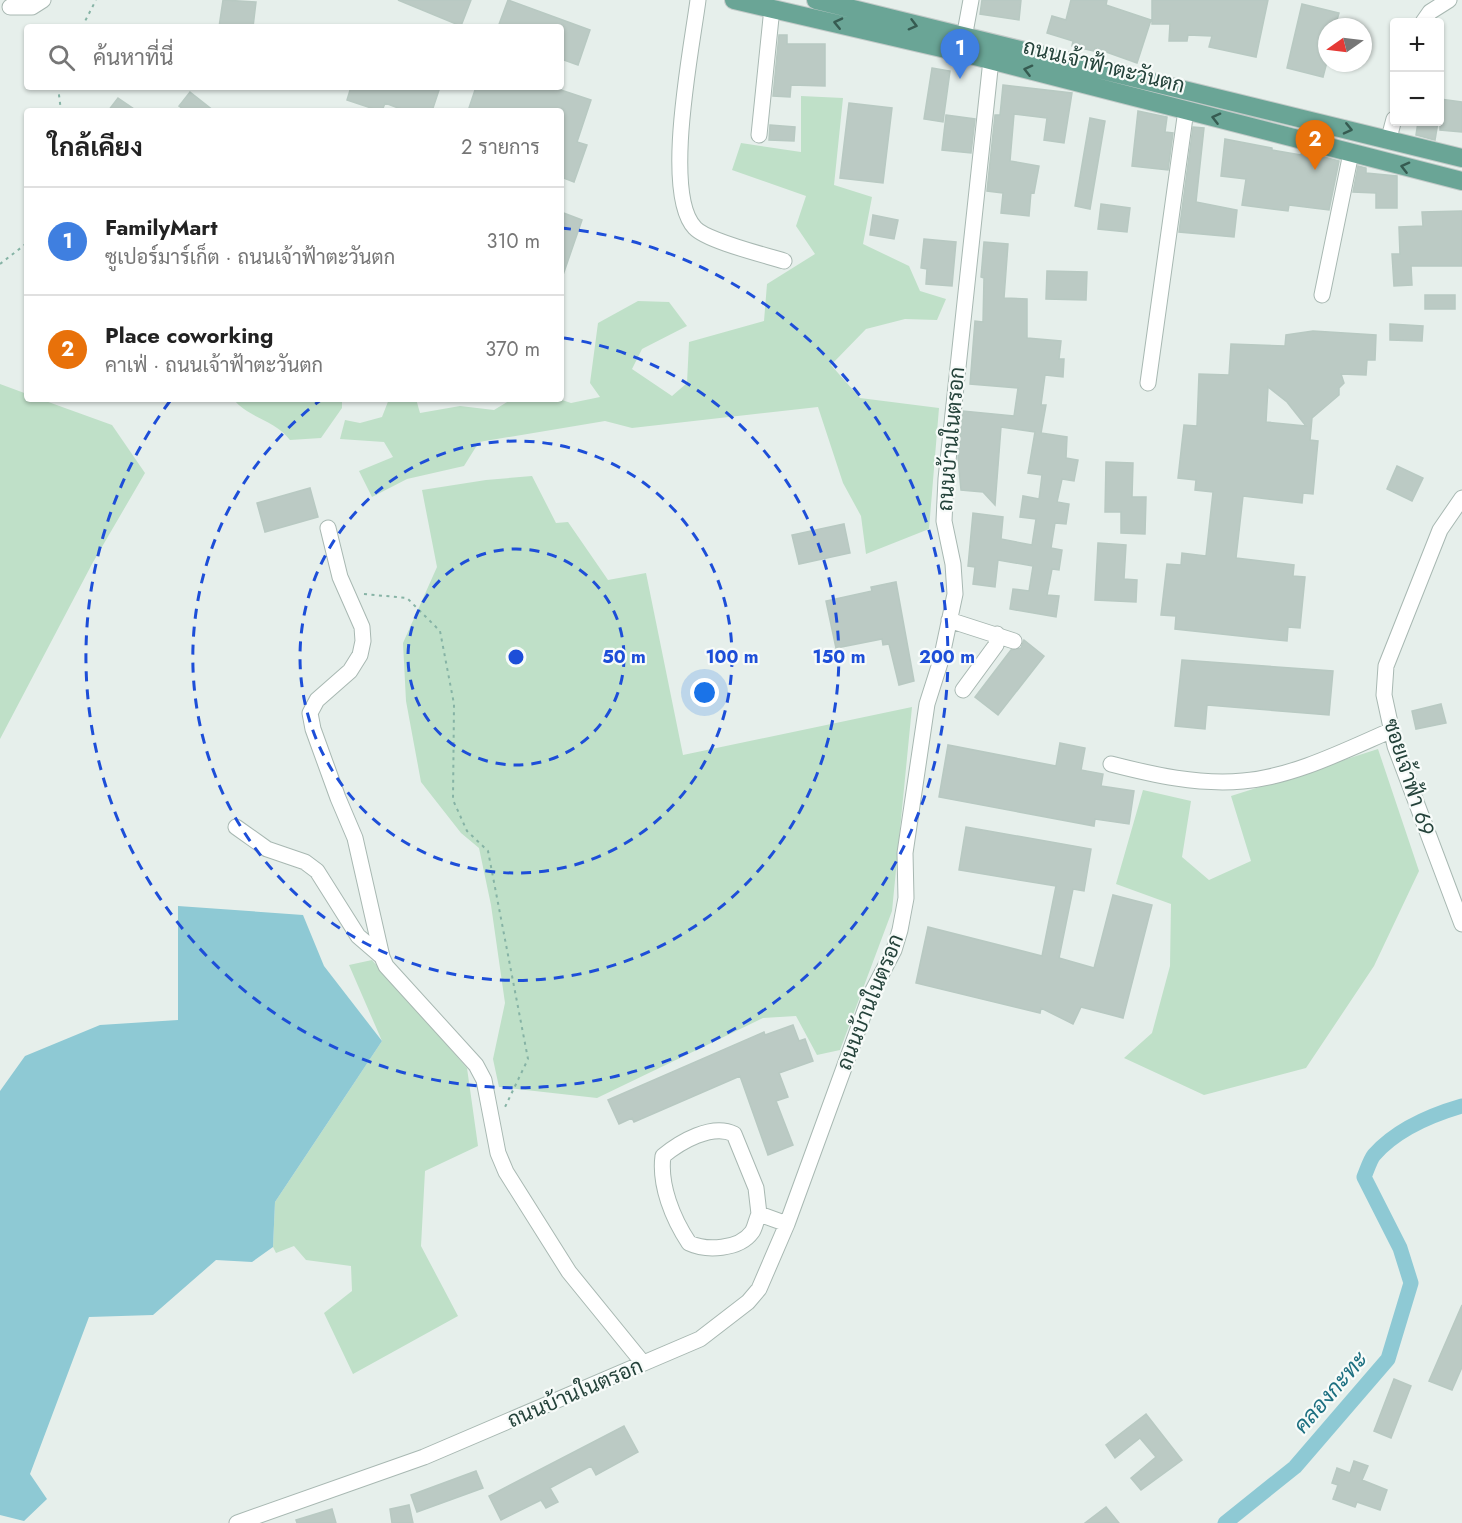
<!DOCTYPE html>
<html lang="th">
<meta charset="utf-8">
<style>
:root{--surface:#fff;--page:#f2f2f2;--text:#222;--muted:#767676;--line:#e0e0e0;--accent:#804e3d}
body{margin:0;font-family:Jost,Sarabun,sans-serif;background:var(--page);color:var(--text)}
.controls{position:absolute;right:18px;top:18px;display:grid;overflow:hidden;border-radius:6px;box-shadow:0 2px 4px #0004}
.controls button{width:54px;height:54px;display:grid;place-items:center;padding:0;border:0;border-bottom:2px solid var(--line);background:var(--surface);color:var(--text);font:30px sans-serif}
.compass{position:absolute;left:1318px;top:18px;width:54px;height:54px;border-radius:50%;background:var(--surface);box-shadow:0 2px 4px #0004;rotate:256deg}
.you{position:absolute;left:705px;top:693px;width:21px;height:21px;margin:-15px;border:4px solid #fff;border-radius:50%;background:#1a73e8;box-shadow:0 0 0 9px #1a73e833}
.badge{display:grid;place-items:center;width:39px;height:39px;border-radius:50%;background:var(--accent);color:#fff;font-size:20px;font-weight:700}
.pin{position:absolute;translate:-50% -50px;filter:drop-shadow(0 2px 3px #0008)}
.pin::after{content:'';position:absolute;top:32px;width:21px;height:18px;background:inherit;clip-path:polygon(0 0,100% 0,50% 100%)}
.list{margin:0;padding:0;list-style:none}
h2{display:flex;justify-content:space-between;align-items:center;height:78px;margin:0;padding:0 24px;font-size:26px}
h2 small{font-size:20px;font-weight:400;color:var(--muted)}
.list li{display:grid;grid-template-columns:39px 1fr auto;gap:18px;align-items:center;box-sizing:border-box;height:108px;padding:0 24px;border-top:2px solid var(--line)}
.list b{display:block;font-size:22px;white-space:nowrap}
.list p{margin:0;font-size:20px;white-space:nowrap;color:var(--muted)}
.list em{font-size:20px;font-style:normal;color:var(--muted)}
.icon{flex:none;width:33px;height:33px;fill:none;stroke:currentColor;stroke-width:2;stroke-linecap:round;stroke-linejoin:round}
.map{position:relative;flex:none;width:1462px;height:1523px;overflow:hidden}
.search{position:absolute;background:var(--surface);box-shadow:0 2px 4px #0004;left:24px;top:24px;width:540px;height:66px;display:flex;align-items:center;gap:15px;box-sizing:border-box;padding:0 21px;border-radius:6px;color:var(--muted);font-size:22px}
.panel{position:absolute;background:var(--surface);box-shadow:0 2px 4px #0004;left:24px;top:108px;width:540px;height:294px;border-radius:6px}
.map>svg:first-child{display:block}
</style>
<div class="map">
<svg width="1462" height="1523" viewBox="0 0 1462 1523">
<rect width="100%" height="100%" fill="#e6efeb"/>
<!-- green -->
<path fill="#bfe0c8" d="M 801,96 L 843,98 L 834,185 L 872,197 L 863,244 L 909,266 L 920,291 L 946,299 L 937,320 L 905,319 L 866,329 L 831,365 L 860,398 L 939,408 L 929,529 L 866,554 L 861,516 L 843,483 L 818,407 L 632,428 L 605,421 L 479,442 L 464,466 L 407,479 L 372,497 L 359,471 L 393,457 L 384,442 L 340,439 L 345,420 L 360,423 L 382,417 L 389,399 L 416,399 L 420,413 L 460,406 L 494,410 L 512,399 L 559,399 L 571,403 L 600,397 L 590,383 L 598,323 L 638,301 L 669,302 L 687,326 L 642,349 L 632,369 L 672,396 L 687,383 L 689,342 L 764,321 L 767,284 L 815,254 L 796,226 L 806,196 L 732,170 L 741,143 L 801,152 Z
M 0,384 L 27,394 L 27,399 L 40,399 L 112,425 L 145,473 L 92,564 L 0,739 Z
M 233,399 L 342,399 L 342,408 L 321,438 L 290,440 C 275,420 250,419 233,399 Z
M 532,476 L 556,523 L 568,522 L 608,580 L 646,573 L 683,755 L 912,707 L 892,911 L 840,1050 L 817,1055 L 796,1016 L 763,1018 L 597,1098 L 499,1087 L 493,1059 L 505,1003 L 491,905 L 479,848 L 461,833 L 421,782 L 406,701 L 403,643 L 437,567 L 422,490 L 486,480 Z
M 1378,749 L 1419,871 L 1374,966 L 1306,1068 L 1204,1095 L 1124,1058 L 1152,1033 L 1170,966 L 1171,904 L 1116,884 L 1143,790 L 1191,801 L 1182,857 L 1209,880 L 1251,861 L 1231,796 Z
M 372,960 L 467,1068 L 478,1146 L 425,1171 L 421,1246 L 458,1316 L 353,1374 L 324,1313 L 352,1291 L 351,1266 L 306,1260 L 294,1246 L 276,1253 L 273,1247 L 275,1202 L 382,1041 L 349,965 Z"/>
<!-- water -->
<path fill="#8ec9d4" d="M 178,906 L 303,915 L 324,966 L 382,1041 L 275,1202 L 273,1247 L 252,1262 L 216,1260 L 153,1315 L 89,1317 L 30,1474 L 47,1499 L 24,1521 L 0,1515 L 0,1091 L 25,1056 L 100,1025 L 178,1020 Z"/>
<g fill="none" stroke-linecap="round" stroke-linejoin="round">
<!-- canal -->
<path stroke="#8ec9d4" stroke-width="15" d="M 1225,1523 L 1295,1467 L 1388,1359 L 1411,1283 L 1400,1248 L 1364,1177 C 1367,1170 1370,1160 1374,1155 C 1396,1130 1431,1115 1462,1106"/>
</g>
<!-- building -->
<path fill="#bbcac4" stroke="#b8c9c2" stroke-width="1.5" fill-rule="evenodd" d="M 223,0 L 256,2 L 253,27 L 219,27 Z
M 398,0 L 471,0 L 461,26 Z
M 508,0 L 590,30 L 578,65 L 561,59 L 561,27 L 498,27 Z
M 982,0 L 1021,0 L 1019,20 L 980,14 Z
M 1071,0 L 1107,0 L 1106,5 L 1151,20 L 1137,63 L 1095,48 L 1094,51 L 1072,46 L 1073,41 L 1047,33 L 1052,16 L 1066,20 Z
M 1152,0 L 1268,0 L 1256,57 L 1209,47 L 1212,36 L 1188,35 L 1187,41 L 1169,41 L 1170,24 L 1152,24 Z
M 1302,4 L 1339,13 L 1335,27 L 1327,27 L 1327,62 L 1323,77 L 1287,68 Z
M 779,35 L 787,35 L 787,44 L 825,44 L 825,86 L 791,85 L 790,97 L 773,96 Z
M 932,68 L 950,71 L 943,122 L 924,119 Z
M 1003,85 L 1072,93 L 1064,143 L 1044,140 L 1047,118 L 1014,114 L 1010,161 L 1039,166 L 1034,193 L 1031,192 L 1029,216 L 1001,213 L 1003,193 L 987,191 L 995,115 L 1000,115 Z
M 351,87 L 430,87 L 439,90 L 432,111 L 406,111 L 385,103 L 382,111 L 380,111 L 347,100 Z
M 476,87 L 552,87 L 591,100 L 577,142 L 587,145 L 574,182 L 561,177 L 561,111 L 468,111 Z
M 190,92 L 214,111 L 186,111 L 179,106 Z
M 118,98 L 137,111 L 108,111 Z
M 1440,99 L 1462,102 L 1462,132 L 1440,130 Z
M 849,103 L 892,108 L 883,183 L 840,178 Z
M 1138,111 L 1167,117 L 1165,132 L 1173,133 L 1168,170 L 1132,166 Z
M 946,115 L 975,119 L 971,153 L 942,150 Z
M 1090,118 L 1105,121 L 1090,209 L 1075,206 Z
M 1418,122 L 1438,122 L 1435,140 L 1416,135 Z
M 770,125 L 795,127 L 794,141 L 769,140 Z
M 1193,127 L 1204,128 L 1196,202 L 1237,210 L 1234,237 L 1179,232 Z
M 1225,139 L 1272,148 L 1272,150 L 1301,155 L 1302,151 L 1339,161 L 1329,210 L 1289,205 L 1288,211 L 1242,205 L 1246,179 L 1221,176 Z
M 1358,166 L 1366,168 L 1366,173 L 1397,176 L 1397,208 L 1376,208 L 1376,193 L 1353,192 Z
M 1101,204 L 1130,208 L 1127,232 L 1098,229 Z
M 1462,211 L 1462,266 L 1411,266 L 1412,285 L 1394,286 L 1392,254 L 1400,254 L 1399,227 L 1423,226 L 1422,212 Z
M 561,212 L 582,220 L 563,275 L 561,275 Z
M 873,215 L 898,220 L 894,239 L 870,235 Z
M 924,239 L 956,242 L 952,286 L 926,284 L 927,269 L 921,268 Z
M 984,242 L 1008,244 L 1004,298 L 1027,299 L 1027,338 L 1061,341 L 1059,359 L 1064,359 L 1063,377 L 1045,375 L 1041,405 L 1046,405 L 1041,433 L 1067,437 L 1066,458 L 1078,460 L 1074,481 L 1062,479 L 1057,502 L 1069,504 L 1066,524 L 1055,523 L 1051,548 L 1062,550 L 1059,570 L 1052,569 L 1047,595 L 1059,596 L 1056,617 L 1010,609 L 1013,589 L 1029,591 L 1033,566 L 998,560 L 995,587 L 973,584 L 975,567 L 968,566 L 973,513 L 1003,517 L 1001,539 L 1032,545 L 1036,519 L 1020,517 L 1023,496 L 1039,499 L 1042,475 L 1028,473 L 1035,432 L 1001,427 L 995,505 L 983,492 L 961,490 L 958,458 L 963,411 L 1014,416 L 1018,388 L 970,384 L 975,321 L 983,322 L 984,278 L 981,277 Z
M 1047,271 L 1087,272 L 1086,300 L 1046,299 Z
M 1425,295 L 1455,295 L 1455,309 L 1425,309 Z
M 1390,324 L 1423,326 L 1422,341 L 1390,340 Z
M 1313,331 L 1376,335 L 1375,360 L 1367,360 L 1366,375 L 1341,374 L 1344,383 L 1339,388 L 1339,395 L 1312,418 L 1310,440 L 1318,441 L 1313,494 L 1303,493 L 1302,503 L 1243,496 L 1236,558 L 1294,565 L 1293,576 L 1305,577 L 1300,628 L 1288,627 L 1287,641 L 1175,629 L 1176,616 L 1161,615 L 1167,564 L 1181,565 L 1182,553 L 1206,556 L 1213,492 L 1195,490 L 1196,480 L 1178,478 L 1184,425 L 1197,426 L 1199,374 L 1229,375 L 1231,344 L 1285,346 L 1286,335 ZM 1268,387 L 1287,402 L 1306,426 L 1266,422 Z
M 1106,462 L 1133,463 L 1132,497 L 1146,497 L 1145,534 L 1121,533 L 1121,512 L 1105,512 Z
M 1397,466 L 1423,478 L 1412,501 L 1387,489 Z
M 310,488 L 318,517 L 265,532 L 257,503 Z
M 844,524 L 850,553 L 799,564 L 792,535 Z
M 1098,543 L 1126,545 L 1124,579 L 1137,580 L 1136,602 L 1095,600 Z
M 896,582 L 914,681 L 899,685 L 889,644 L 883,645 L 882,639 L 836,648 L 826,601 L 872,591 L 871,587 Z
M 1024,640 L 1044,656 L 998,715 L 975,697 L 1011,650 L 1021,648 Z
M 1182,660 L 1333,671 L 1329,715 L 1207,705 L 1205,729 L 1175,726 Z
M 1441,704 L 1446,723 L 1416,729 L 1412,711 Z
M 1060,743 L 1085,748 L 1081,770 L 1103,774 L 1101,786 L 1134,791 L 1129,824 L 1095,819 L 1094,826 L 939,797 L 948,745 L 1056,766 Z
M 966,827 L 1091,849 L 1084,891 L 1073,889 L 1059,958 L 1094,968 L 1113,895 L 1152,905 L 1123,1018 L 1081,1007 L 1073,1024 L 1041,1008 L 1040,1013 L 916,983 L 928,927 L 1042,956 L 1056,886 L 959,870 Z
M 793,1025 L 799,1041 L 805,1039 L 813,1061 L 779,1073 L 788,1097 L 776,1101 L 793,1145 L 768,1155 L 740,1076 L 634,1122 L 632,1118 L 619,1124 L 608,1100 L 764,1032 L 765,1035 Z
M 1462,1305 L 1462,1367 L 1452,1390 L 1429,1381 Z
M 1394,1379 L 1411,1386 L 1391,1438 L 1374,1431 Z
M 1146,1414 L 1182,1460 L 1141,1490 L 1131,1478 L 1156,1457 L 1140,1438 L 1115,1458 L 1106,1445 Z
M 624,1426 L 638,1452 L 596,1475 L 591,1466 L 550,1488 L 558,1502 L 546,1508 L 541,1500 L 501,1520 L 489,1496 Z
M 1354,1461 L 1368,1466 L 1362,1480 L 1387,1490 L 1380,1510 L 1357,1502 L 1355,1507 L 1333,1499 L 1338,1485 L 1332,1483 L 1337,1468 L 1350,1473 Z
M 476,1471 L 483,1488 L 417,1512 L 411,1495 Z
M 409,1505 L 413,1523 L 392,1523 L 390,1509 Z
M 1106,1507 L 1119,1523 L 1085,1523 Z
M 332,1509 L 336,1523 L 297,1523 L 296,1520 Z"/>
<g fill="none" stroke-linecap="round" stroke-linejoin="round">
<defs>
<path id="minor" d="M 698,0 C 692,47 662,194 695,228 C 707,241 765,255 784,261
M 10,7 L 32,7 L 43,0
M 1423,22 L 1430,12 L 1449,0
M 964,38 L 971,0
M 759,135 L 772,8
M 1389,138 L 1394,119
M 1322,295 L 1351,153
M 1148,383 L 1186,110
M 1462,498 L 1440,530 L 1386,666 L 1384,695 L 1395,746 L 1462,924
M 328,528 L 340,577 L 362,627 L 363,641 L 360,655 L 350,671 L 317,700 L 310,713 L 313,729 L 338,798 L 355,838 L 382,957 L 386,966 L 476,1065 L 484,1080 L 498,1153 L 506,1172 L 569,1272 L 643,1363
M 949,620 L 1014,641
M 963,690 L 996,645 L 997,634
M 1111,764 C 1154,775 1198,785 1243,781 C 1293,777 1346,750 1392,730
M 236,827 L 267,849 L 305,862 L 317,871 L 358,936 L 380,955
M 759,1214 C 756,1220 755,1228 752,1232 C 739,1250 706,1251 689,1243 C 673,1219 659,1185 663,1156 C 680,1142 712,1123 734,1134 L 756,1188 L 759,1214 L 787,1224
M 237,1523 L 424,1457 L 700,1339 L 748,1302 L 759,1289 L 787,1224 L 871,994 L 894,950 L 900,930 L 906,898 L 905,853 L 927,704 L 941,660 L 955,594 L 953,564 L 944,521 L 946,479 L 991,60"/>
<path id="major" d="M 734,0 L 963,53 L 1462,181
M 816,0 L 1462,158"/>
</defs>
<!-- minor casing -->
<use href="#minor" stroke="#a8b8b2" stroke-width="17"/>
<!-- major casing -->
<use href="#major" stroke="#c2cac8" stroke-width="20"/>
<!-- path -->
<path stroke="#86b3a5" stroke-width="2" stroke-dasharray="3 4.5" stroke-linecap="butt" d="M 82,27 L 96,0
M 58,87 L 61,111
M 0,264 L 27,243
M 364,594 L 407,598 L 440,631 L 454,704 L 453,800 L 467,831 L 488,851 L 528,1059 L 505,1107"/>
<!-- minor -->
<use href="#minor" stroke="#fff" stroke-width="15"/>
<!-- major -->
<use href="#major" stroke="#6aa596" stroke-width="18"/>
</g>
<!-- one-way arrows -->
<defs><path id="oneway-chevron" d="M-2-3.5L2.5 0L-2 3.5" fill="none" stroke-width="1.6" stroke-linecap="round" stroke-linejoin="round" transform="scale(1.5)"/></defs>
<g stroke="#365b51">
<use href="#oneway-chevron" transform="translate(838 23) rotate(-167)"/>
<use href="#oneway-chevron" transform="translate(913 25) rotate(15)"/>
<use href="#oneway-chevron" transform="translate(1028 70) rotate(-166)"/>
<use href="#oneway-chevron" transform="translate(1216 118) rotate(-166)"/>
<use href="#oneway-chevron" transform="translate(1348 129) rotate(13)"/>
<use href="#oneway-chevron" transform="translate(1405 167) rotate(-166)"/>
</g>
<!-- distance rings -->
<g fill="none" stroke="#1d4ed8" stroke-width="3" stroke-dasharray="10 8">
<circle cx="516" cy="657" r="108"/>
<circle cx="516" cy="657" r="216"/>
<path d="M564 338A323 323 0 1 1 322 399"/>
<path d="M561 228A431 431 0 1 1 170 401"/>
</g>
<g text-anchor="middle" stroke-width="4.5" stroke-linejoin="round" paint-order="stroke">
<!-- street labels -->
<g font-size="21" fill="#24423a" stroke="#f7fbf9">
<text transform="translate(1104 66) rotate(14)" y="7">ถนนเจ้าฟ้าตะวันตก</text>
<text transform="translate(951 439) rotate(-85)" y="7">ถนนบ้านในตรอก</text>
<text transform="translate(1409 777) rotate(72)" y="7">ซอยเจ้าฟ้า 69</text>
<text transform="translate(870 1002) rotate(-68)" y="7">ถนนบ้านในตรอก</text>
<text transform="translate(575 1393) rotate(-23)" y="7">ถนนบ้านในตรอก</text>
</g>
<!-- water labels -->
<g font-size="22" font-style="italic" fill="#1c6f80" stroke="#f7fbf9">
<text transform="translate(1330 1392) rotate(-49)" y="8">คลองกะทะ</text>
</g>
</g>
<circle cx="516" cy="657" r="9" fill="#1d4ed8" stroke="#f7fbf9" stroke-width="3"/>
<g font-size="18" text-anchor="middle" font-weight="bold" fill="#1d4ed8" stroke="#f7fbf9" stroke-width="4.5" stroke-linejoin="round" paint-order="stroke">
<text x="624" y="663">50 m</text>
<text x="732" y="663">100 m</text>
<text x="839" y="663">150 m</text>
<text x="947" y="663">200 m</text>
</g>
</svg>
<div class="controls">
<button>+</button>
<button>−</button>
</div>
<svg class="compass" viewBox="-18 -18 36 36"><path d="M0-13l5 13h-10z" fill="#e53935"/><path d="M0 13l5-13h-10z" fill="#767676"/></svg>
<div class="you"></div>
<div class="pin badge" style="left:960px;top:79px;background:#3f7fe0">1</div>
<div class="pin badge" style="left:1315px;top:170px;background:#e8710a">2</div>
<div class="search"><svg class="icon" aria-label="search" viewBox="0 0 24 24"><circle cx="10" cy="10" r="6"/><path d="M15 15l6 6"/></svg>ค้นหาที่นี่</div>
<section class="panel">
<h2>ใกล้เคียง<small>2 รายการ</small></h2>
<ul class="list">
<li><span class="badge" style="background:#3f7fe0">1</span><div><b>FamilyMart</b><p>ซูเปอร์มาร์เก็ต · ถนนเจ้าฟ้าตะวันตก</p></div><em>310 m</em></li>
<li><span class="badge" style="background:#e8710a">2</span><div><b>Place coworking</b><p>คาเฟ่ · ถนนเจ้าฟ้าตะวันตก</p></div><em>370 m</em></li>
</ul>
</section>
</div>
